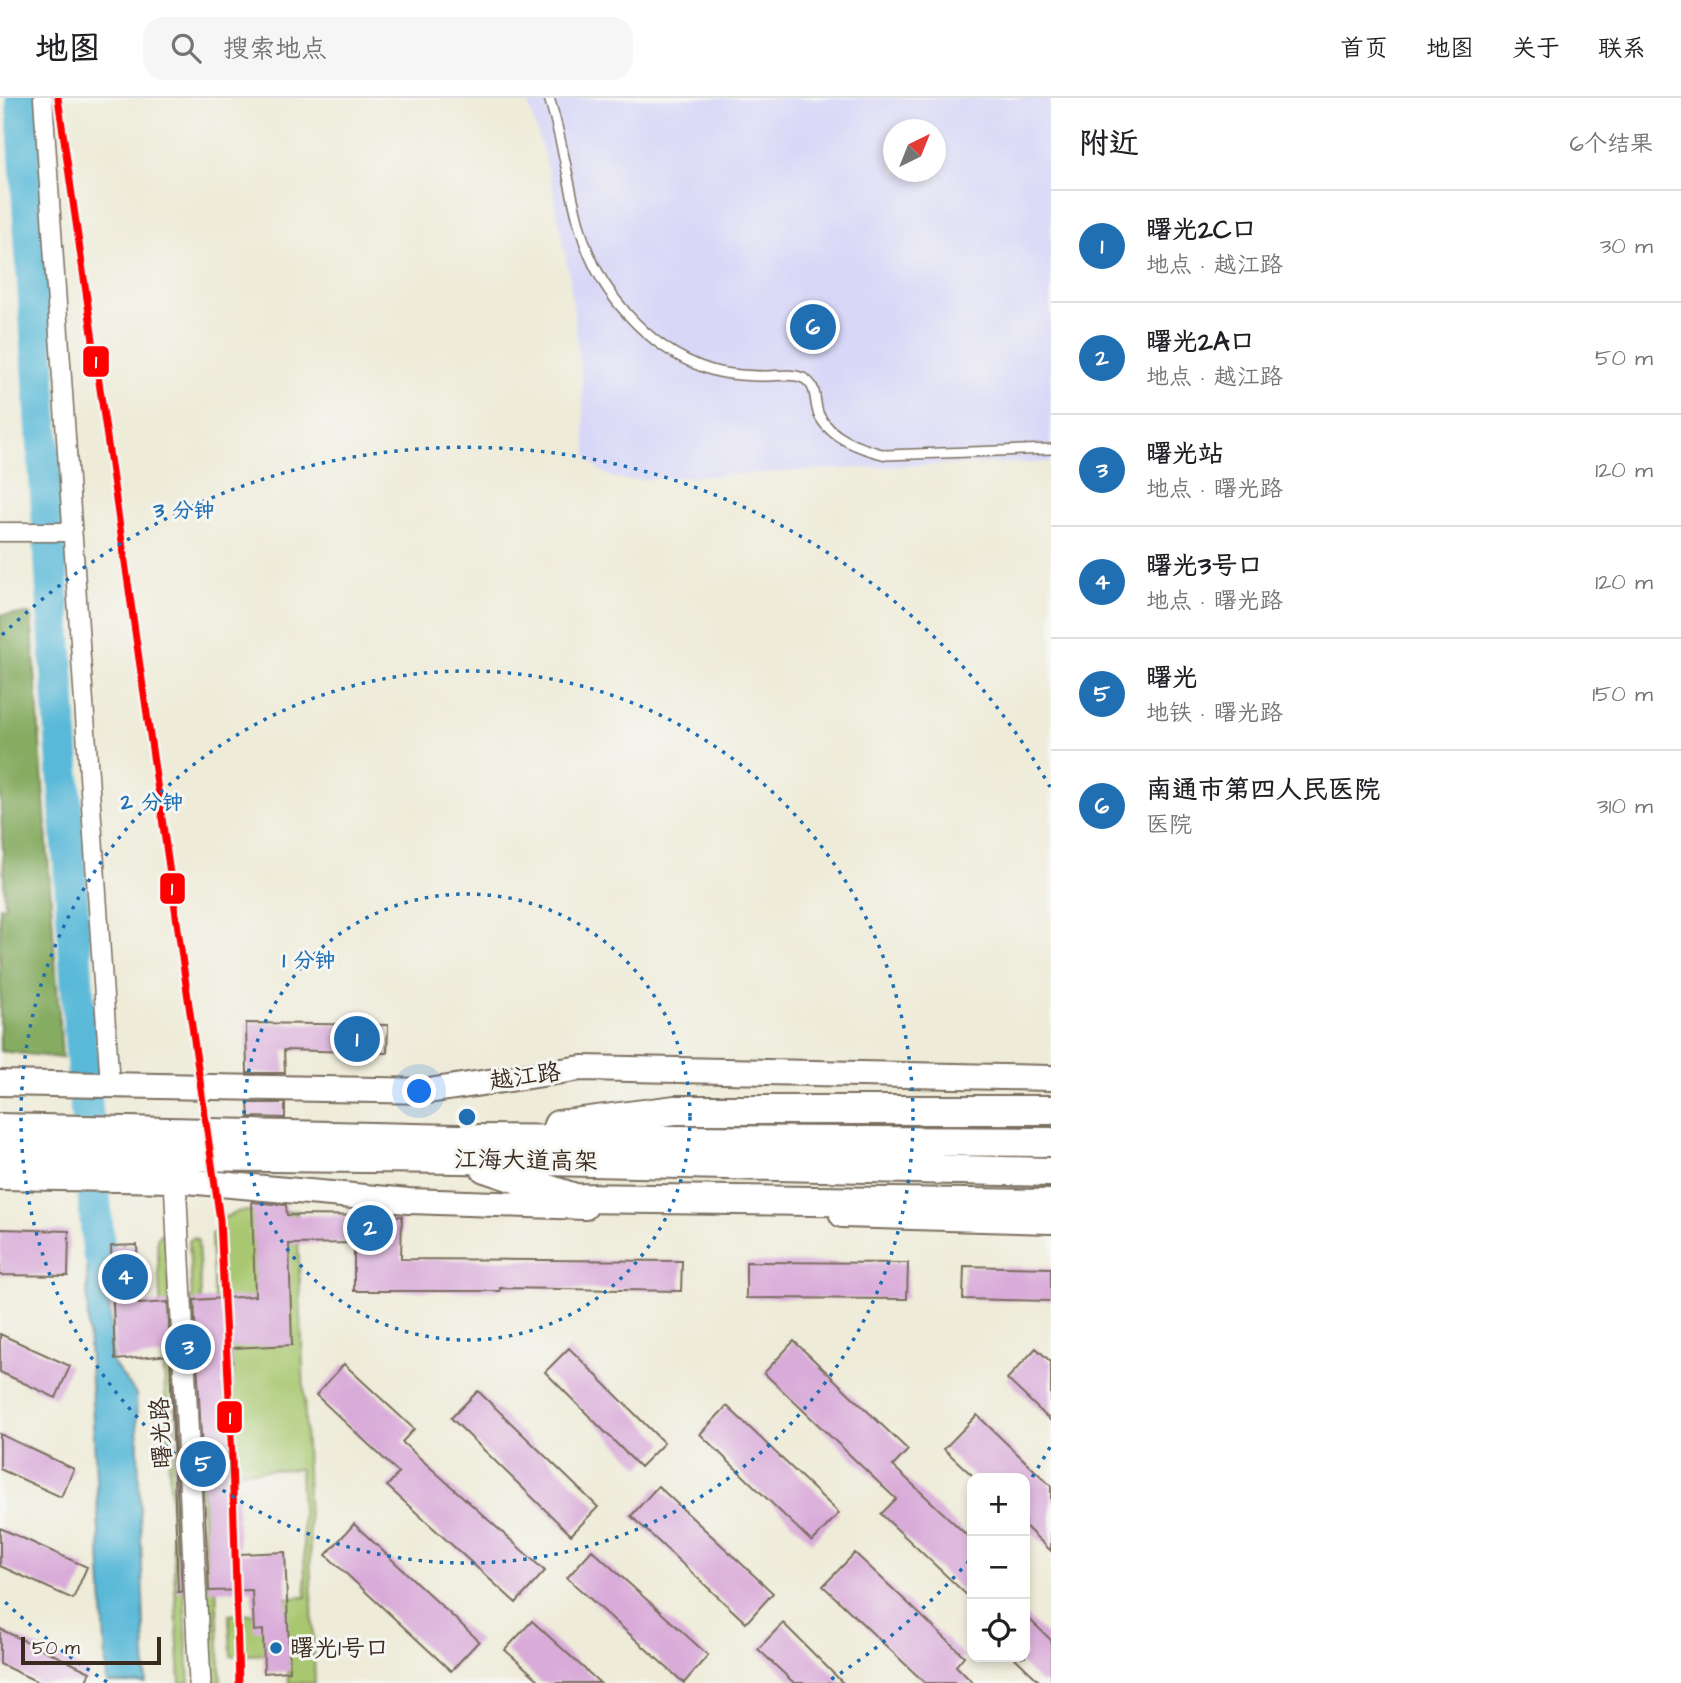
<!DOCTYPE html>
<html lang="zh">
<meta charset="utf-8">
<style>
:root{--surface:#fff;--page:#f6f6f6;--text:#202124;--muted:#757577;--line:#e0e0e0;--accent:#1f6fb2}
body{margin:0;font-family:"Architects Daughter","LXGW WenKai TC",sans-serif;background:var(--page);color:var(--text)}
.controls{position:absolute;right:21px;bottom:21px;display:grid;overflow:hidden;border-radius:14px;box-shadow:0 4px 10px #0003}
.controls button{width:63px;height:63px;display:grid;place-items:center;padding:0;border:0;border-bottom:2px solid var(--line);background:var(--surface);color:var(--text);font:35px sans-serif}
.compass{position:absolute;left:883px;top:21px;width:63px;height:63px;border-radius:50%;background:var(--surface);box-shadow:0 4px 10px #0003;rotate:43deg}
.scale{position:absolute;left:21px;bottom:18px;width:140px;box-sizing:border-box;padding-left:7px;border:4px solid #3b2a1e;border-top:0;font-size:19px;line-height:24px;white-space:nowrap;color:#3b2a1e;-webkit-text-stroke:5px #f6f6f2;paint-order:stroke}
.you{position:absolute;left:420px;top:994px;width:24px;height:24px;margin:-18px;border:5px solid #fff;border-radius:50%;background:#1a73e8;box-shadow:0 0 0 10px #1a73e833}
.badge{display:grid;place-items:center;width:46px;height:46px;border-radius:50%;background:var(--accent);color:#fff;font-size:23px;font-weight:700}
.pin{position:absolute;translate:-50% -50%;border:4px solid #fff;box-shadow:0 2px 7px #0006}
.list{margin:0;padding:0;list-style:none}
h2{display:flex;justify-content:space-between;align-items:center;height:91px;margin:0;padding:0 28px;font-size:30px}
h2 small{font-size:23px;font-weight:400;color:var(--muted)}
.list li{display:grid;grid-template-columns:46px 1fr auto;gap:21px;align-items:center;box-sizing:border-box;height:112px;padding:0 28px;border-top:2px solid var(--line)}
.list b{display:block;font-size:26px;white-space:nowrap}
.list p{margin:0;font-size:23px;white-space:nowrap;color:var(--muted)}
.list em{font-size:23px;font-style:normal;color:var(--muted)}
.icon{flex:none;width:38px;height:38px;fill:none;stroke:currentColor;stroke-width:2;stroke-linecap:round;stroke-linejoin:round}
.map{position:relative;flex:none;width:1051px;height:1585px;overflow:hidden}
header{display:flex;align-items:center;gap:42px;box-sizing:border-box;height:98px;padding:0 35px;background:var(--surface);border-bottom:2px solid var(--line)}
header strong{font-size:33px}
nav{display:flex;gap:38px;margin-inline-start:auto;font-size:24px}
.search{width:490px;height:63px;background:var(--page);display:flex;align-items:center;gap:18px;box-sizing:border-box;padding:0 24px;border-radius:21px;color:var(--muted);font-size:26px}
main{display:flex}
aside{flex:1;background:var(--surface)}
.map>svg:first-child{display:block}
</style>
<header>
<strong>地图</strong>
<div class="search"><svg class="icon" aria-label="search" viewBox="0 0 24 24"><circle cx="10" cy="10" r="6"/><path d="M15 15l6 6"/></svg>搜索地点</div>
<nav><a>首页</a><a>地图</a><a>关于</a><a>联系</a></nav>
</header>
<main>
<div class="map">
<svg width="1051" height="1585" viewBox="0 0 1051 1585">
<rect width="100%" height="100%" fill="#f6f6f2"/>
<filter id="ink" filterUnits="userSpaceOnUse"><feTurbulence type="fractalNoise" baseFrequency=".0143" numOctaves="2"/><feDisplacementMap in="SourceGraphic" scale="14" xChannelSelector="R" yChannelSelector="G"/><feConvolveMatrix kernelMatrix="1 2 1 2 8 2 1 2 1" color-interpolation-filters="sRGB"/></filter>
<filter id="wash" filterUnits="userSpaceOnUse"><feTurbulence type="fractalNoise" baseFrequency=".00686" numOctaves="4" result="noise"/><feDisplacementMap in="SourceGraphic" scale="28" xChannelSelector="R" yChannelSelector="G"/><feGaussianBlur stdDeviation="1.57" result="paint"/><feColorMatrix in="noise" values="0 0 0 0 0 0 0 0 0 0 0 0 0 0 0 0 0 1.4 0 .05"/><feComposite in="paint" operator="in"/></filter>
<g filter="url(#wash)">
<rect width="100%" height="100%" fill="#eeebd8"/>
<!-- built -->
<path fill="#d8d7f8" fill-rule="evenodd" d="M 527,0 L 1051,0 L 1051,364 L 898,368 L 627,382 L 611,379 L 598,371 L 588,360 L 585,341 L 582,282 L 569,176 L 550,77 ZM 894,32 L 936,32 L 936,74 L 894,74 Z"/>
<!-- green -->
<path fill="#a8c76f" stroke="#727846" stroke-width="2" d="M 240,1113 L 297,1113 L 315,1585 L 289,1585 L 287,1555 L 231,1558 L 229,1517 L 265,1515 L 265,1501 L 306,1499 L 300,1371 L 223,1374 L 211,1137 L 223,1120 Z
M 162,1135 L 166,1140 L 189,1585 L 180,1585 L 157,1140 Z
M 194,1139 L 198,1143 L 221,1585 L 211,1585 L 189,1143 Z"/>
<!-- forest -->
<path fill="#86ac62" stroke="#606b40" stroke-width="2" d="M 31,516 L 62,960 L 0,953 L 0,809 L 5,808 L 0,685 L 0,517 Z"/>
<!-- water -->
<path fill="#5ab9d8" stroke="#4a727b" stroke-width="2" d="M 86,1111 L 105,1113 L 112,1264 L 136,1296 L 146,1585 L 107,1585 L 88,1228 Z"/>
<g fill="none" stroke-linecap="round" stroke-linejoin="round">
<!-- river -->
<path stroke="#5ab9d8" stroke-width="33" d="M 22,0 L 80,935 L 99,1156"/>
</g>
<g id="blocks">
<!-- building -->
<path fill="#d9abd9" d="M 246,925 L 388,927 L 387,955 L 284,952 L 285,975 L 247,975 Z
M 248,1005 L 285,1005 L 285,1020 L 249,1019 Z
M 252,1104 L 286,1107 L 287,1117 L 402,1118 L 401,1161 L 682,1163 L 681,1193 L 500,1190 L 500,1193 L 354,1193 L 354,1145 L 289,1146 L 292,1247 L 232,1250 L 239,1456 L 285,1454 L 290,1573 L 264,1575 L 263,1532 L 254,1533 L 252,1492 L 209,1493 L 194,1202 L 255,1198 Z
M 0,1131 L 69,1133 L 68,1178 L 0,1177 Z
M 137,1147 L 139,1206 L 168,1204 L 182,1494 L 178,1494 L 170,1257 L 115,1262 L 111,1148 Z
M 746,1164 L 908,1165 L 907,1201 L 746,1200 Z
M 964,1168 L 1051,1170 L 1051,1203 L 963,1201 Z
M 0,1236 L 70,1268 L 56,1300 L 0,1274 Z
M 794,1243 L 908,1352 L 893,1368 L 972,1442 L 972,1502 L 881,1416 L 896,1401 L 764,1275 Z
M 569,1250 L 664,1345 L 640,1369 L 545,1274 Z
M 1036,1250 L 1051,1264 L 1051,1323 L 1007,1281 Z
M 344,1266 L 414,1331 L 402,1344 L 545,1473 L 516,1505 L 387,1388 L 399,1375 L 316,1297 Z
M 478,1293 L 598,1409 L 571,1437 L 451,1320 Z
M 727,1308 L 839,1415 L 812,1444 L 700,1336 Z
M 977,1317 L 1051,1388 L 1051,1453 L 1025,1428 L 1025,1380 L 975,1380 L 944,1351 Z
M 0,1336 L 74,1371 L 61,1399 L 0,1371 Z
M 658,1388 L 773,1495 L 746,1525 L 631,1418 Z
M 354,1426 L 479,1543 L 451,1573 L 326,1457 Z
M 0,1430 L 87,1469 L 73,1501 L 0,1468 Z
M 592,1452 L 708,1557 L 684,1585 L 567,1480 Z
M 855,1455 L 964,1558 L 956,1568 L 973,1585 L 925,1585 L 823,1488 Z
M 1025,1517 L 1051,1542 L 1051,1585 L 1041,1585 L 1014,1559 L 1025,1559 Z
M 532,1523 L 600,1585 L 542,1585 L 505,1552 Z
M 783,1525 L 843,1585 L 794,1585 L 758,1551 Z
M 0,1531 L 90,1574 L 85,1585 L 40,1585 L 0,1566 Z"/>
</g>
</g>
<g filter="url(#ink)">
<use href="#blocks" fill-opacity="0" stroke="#7a6e5f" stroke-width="2"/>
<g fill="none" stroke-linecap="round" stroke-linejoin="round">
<defs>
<path id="service" d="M 549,0 C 563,43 568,87 580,130 C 597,192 646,250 708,271 C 726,277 747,278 766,278 C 778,278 792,275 803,280 C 819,288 813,304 819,317 C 831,341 862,351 886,357 L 1051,351"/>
<path id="minor" d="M 43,0 L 110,987
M 0,434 L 72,434"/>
<path id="tertiary" d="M 175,1082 L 200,1585"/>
<path id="secondary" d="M 0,985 L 428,993 L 582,970 L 1051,980
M 0,1079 L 175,1082 L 409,1103 L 585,1109
M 842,1117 L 1051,1123"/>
<path id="trunk" d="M 558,1027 L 675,1012 L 1051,1012
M 0,1030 L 457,1041 L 1051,1044
M 0,1056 L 459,1061 L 1051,1074
M 485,1070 L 575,1100 L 1051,1106"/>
</defs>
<!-- service casing -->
<use href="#service" stroke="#7a6e5f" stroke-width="12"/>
<!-- minor casing -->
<use href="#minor" stroke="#7a6e5f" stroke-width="21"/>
<!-- tertiary casing -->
<use href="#tertiary" stroke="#7a6e5f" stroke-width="24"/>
<!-- secondary casing -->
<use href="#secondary" stroke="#7a6e5f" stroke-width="28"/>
<!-- trunk casing -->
<use href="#trunk" stroke="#7a6e5f" stroke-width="32"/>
<!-- service -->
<use href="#service" stroke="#fff" stroke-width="9"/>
<!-- minor -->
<use href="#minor" stroke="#fff" stroke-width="18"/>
<!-- tertiary -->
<use href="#tertiary" stroke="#fff" stroke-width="21"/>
<!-- secondary -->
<use href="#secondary" stroke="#fff" stroke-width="24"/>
<!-- trunk -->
<use href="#trunk" stroke="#fff" stroke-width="28"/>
<defs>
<path id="metro-1" d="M 58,0 L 220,1122 L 232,1360 L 239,1585"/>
</defs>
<!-- metro-1 casing -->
<use href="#metro-1" stroke="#f6f6f2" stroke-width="12"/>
<!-- metro-1 -->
<use href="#metro-1" stroke="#f00" stroke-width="7"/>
</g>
</g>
<!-- distance rings -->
<g fill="none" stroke="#1f6fb2" stroke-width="3.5" stroke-dasharray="3.5 7">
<circle cx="467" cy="1019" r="223"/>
<circle cx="467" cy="1019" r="446"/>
<path d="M1050 1349A670 670 0 0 1 1026 1389M969 1463A670 670 0 0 1 827 1584M107 1584A670 670 0 0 1 2 1501M2 537A670 670 0 0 1 1050 689"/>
</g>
<!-- markers -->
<circle fill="#1f6fb2" stroke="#f6f6f2" stroke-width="2.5" cx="276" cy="1550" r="7"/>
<g text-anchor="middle" stroke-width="6" stroke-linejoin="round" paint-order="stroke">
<!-- street labels -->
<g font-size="24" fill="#3b2a1e" stroke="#f6f6f2">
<text transform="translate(525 978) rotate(-8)" y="8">越江路</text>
<text transform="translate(526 1062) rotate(1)" y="8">江海大道高架</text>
<text transform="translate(161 1335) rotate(-93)" y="8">曙光路</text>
</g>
<!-- poi labels -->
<g font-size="24" fill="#3b2a1e" stroke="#f6f6f2" text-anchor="start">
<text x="290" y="1558">曙光1号口</text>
</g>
</g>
<circle cx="467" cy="1019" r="10" fill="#1f6fb2" stroke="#f6f6f2" stroke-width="3.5"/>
<g font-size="21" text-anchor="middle" font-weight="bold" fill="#1f6fb2" stroke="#f6f6f2" stroke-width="6" stroke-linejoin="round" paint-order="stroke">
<text x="184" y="419">3 分钟</text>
<text x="152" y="711">2 分钟</text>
<text x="309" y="869">1 分钟</text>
</g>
<g stroke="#f6f6f2" stroke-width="2.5">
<rect x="82" y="247" width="28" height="33" rx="7" fill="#f00"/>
<rect x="159" y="774" width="27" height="33" rx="7" fill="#f00"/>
<rect x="216" y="1302" width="27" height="34" rx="7" fill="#f00"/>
</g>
<g font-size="19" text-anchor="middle" font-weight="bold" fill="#fff">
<text x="96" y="270">1</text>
<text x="172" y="797">1</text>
<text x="230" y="1326">1</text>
</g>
</svg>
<div class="controls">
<button>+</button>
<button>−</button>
<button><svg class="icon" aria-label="locate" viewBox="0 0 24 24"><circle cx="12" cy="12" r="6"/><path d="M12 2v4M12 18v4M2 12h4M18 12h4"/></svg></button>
</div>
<svg class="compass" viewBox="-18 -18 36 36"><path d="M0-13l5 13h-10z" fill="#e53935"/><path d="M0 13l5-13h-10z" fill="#757577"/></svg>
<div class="scale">50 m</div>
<div class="you"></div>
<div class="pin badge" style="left:357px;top:941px">1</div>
<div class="pin badge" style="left:370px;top:1130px">2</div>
<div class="pin badge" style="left:188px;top:1249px">3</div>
<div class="pin badge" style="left:125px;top:1179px">4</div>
<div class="pin badge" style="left:203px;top:1366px">5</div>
<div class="pin badge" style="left:813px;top:229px">6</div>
</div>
<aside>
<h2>附近<small>6个结果</small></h2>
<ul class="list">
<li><span class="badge">1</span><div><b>曙光2C口</b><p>地点 · 越江路</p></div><em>30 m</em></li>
<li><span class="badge">2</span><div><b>曙光2A口</b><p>地点 · 越江路</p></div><em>50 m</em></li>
<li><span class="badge">3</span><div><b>曙光站</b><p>地点 · 曙光路</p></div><em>120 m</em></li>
<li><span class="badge">4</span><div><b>曙光3号口</b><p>地点 · 曙光路</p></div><em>120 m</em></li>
<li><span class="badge">5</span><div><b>曙光</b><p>地铁 · 曙光路</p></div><em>150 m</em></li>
<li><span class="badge">6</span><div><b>南通市第四人民医院</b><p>医院</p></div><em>310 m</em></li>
</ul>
</aside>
</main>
